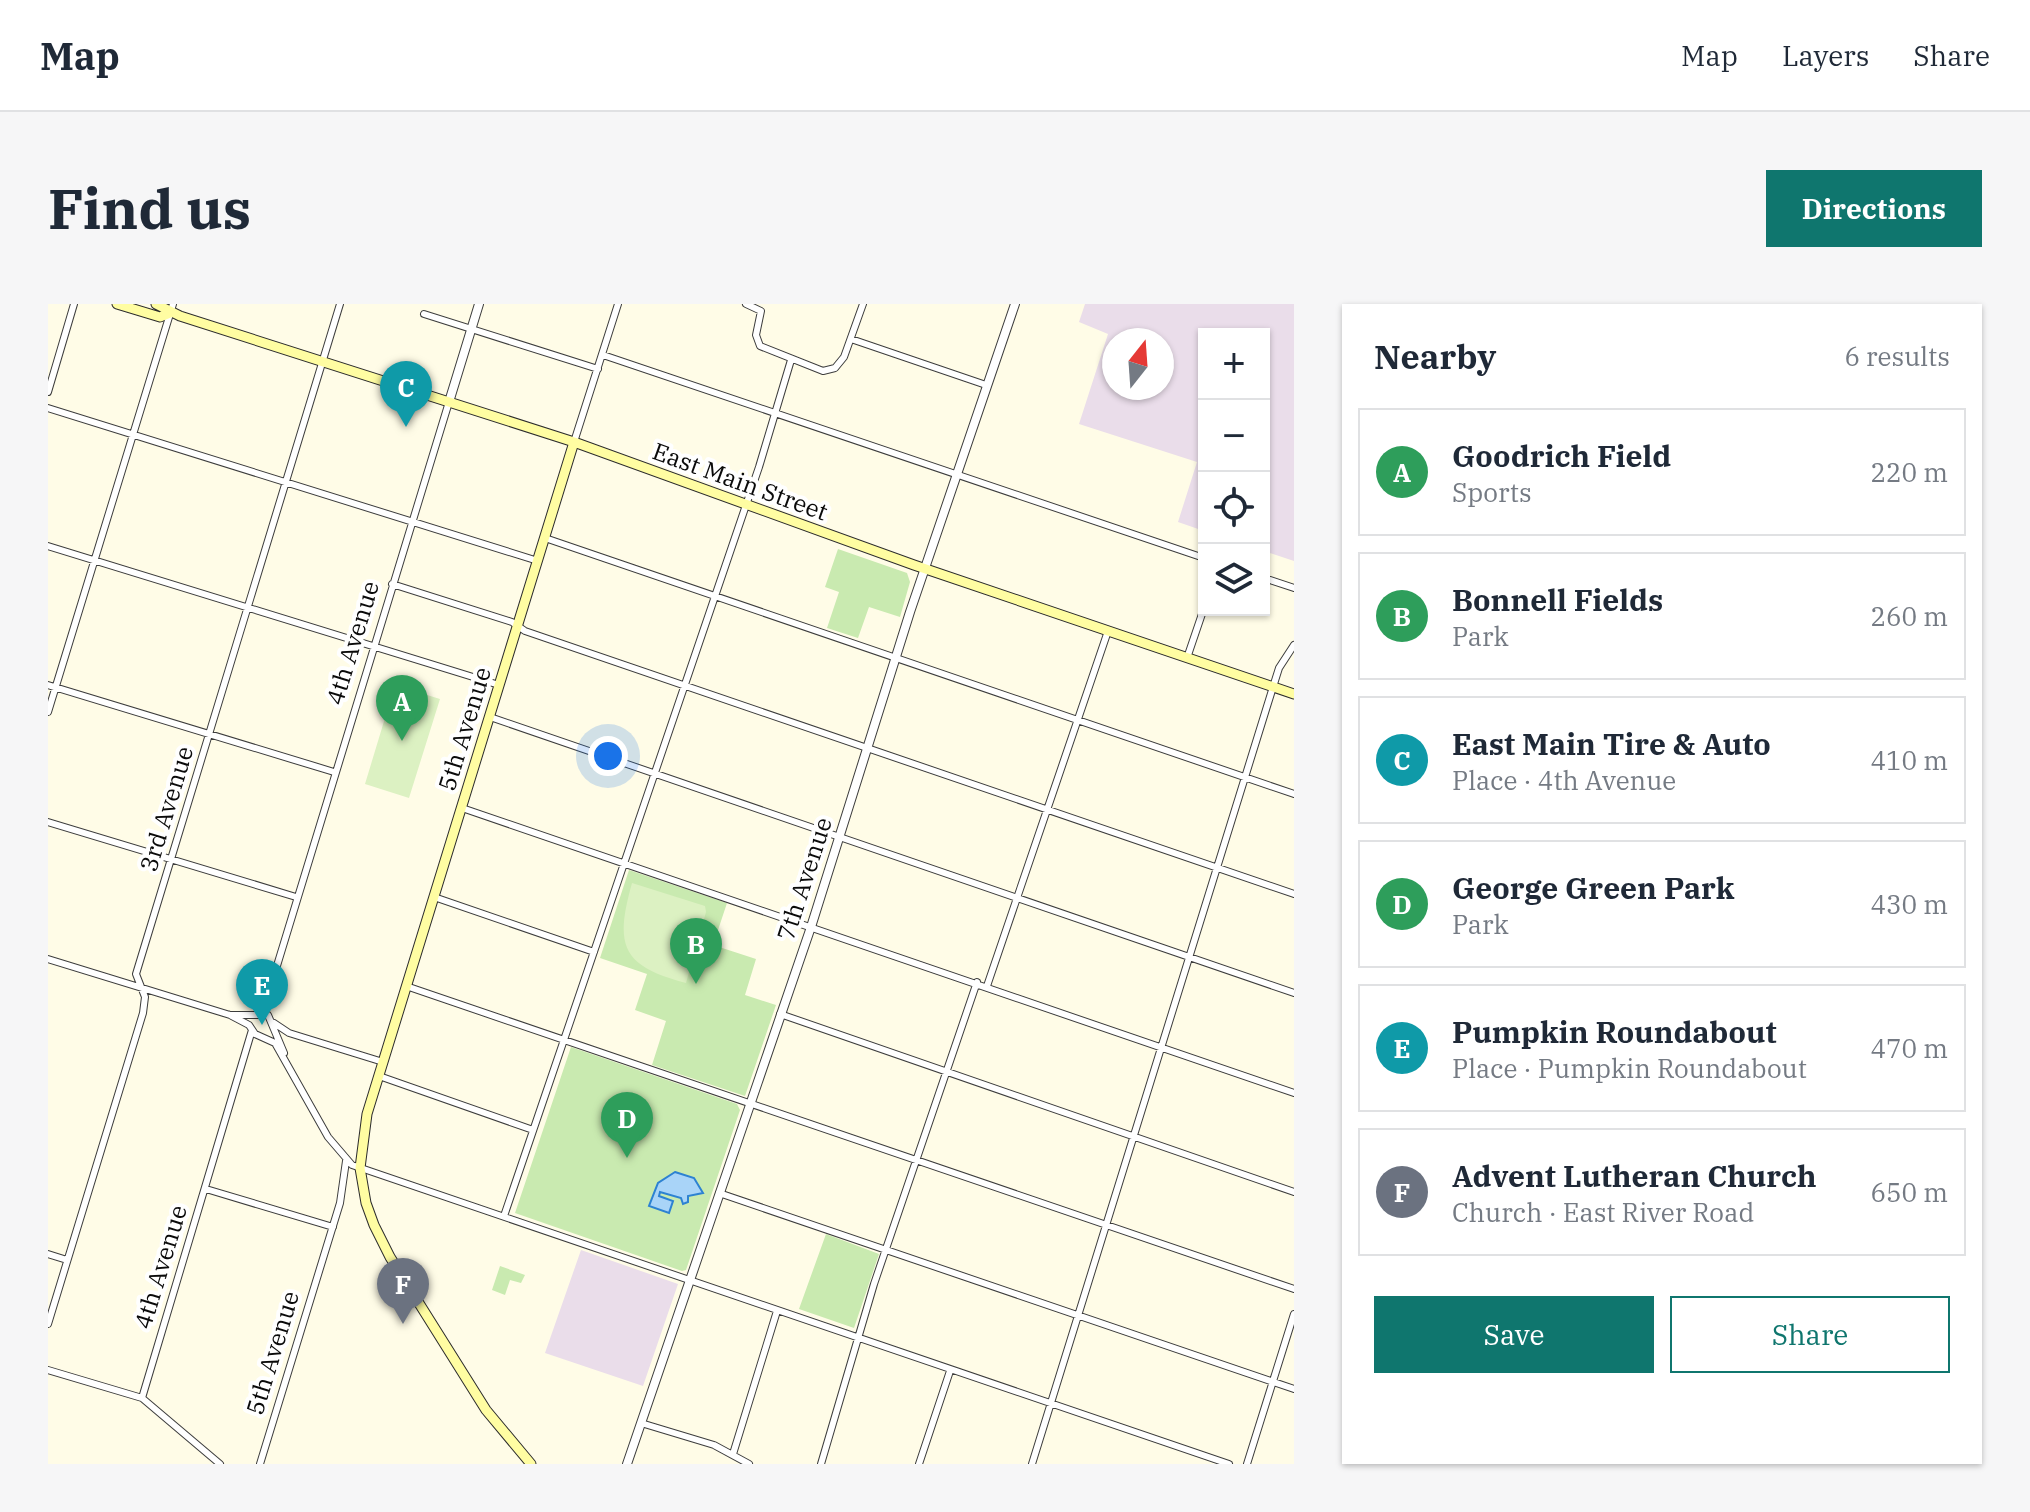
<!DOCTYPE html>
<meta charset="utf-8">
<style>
:root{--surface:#fff;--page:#f6f6f7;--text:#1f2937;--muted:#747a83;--line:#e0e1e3;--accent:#0f766e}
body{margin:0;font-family:"IBM Plex Serif",serif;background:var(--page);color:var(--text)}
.controls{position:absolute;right:24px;top:24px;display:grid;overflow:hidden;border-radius:0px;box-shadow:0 2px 6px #0004}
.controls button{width:72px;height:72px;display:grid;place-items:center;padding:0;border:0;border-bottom:2px solid var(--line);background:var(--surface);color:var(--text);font:40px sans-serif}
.compass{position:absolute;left:1054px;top:24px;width:72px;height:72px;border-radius:50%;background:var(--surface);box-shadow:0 2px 6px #0004;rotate:17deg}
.you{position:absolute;left:560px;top:452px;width:28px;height:28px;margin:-20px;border:6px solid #fff;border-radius:50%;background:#1a73e8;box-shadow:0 0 0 12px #1a73e833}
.badge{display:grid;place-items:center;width:52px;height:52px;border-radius:50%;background:var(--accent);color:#fff;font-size:26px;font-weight:700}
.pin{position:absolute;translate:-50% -66px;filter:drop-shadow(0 2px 4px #0008)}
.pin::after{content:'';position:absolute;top:42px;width:28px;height:24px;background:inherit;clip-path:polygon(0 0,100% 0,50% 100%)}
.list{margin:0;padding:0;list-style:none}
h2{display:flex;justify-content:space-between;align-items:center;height:104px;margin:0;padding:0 32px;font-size:34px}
h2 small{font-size:26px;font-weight:400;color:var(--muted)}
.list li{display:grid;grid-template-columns:52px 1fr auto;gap:24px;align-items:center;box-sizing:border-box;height:128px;margin:0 16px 16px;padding:0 16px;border:2px solid var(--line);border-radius:0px}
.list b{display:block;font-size:30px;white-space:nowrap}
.list p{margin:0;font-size:26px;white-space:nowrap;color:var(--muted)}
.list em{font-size:26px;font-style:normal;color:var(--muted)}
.actions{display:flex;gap:16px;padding:24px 32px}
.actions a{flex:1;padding:18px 0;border:2px solid var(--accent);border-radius:0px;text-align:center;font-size:28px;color:var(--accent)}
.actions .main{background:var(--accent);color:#fff}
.icon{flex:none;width:44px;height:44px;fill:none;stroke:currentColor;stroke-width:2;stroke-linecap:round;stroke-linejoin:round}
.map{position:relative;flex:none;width:1246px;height:1160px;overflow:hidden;border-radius:0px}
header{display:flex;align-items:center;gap:48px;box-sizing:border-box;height:112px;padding:0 40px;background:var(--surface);border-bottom:2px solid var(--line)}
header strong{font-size:38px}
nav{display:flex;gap:44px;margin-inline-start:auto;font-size:28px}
.intro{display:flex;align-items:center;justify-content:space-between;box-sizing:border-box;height:192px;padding:0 48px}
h1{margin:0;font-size:56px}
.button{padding:20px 36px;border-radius:0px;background:var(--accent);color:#fff;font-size:28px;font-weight:700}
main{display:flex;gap:48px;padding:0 48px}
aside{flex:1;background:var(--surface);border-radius:0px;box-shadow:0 2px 6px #0004}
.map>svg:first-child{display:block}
</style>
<header>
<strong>Map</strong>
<nav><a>Map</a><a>Layers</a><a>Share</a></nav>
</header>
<div class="intro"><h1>Find us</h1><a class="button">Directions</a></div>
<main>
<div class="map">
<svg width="1246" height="1160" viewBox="0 0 1246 1160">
<rect width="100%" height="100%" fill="#fffce7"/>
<!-- industrial -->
<path fill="#eaddea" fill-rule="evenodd" d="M 1037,0 L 1246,0 L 1246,257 L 1216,247 L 1216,30 L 1156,30 L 1156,227 L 1130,218 L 1149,158 L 1031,120 L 1060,30 L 1031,18 ZM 1066,36 L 1114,36 L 1114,84 L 1066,84 Z
M 533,946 L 630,980 L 595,1082 L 497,1049 Z"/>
<!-- green -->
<path fill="#c9eab0" d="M 790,245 L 859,269 L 862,278 L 852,313 L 821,303 L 810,334 L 779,324 L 791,288 L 777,283 Z
M 581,566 L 679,599 L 665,641 L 708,655 L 697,691 L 728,701 L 697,792 L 604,761 L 618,717 L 587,706 L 599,670 L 552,654 Z
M 523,743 L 689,800 L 692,806 L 638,966 L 634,967 L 467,909 Z
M 778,930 L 831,950 L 806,1024 L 751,1005 Z
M 452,962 L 477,971 L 473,979 L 462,976 L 457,991 L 444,986 Z"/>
<!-- pitch -->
<path fill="#dcf1c2" d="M 347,381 L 392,395 L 361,494 L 317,480 Z
M 584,579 L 657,602 L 658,608 L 638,679 C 572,662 567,640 584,579 Z"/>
<!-- water -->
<path fill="#a9d4f8" stroke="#2d82d2" stroke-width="2" d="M 627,868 L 646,874 L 655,889 L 640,892 L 640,898 L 635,900 L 633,894 L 612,888 L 611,892 L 625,897 L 621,909 L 601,902 L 610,879 Z"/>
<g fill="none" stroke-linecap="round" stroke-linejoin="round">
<defs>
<path id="minor" d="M 698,0 L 713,7 L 708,31 L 712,42 L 775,67 L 787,64 L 796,53 L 815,0
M 376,10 L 550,65
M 803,35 L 938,81
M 555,51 L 1156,254
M 0,88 L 26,0
M 0,104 L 490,257
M 526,138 L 570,0
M 497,234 L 1246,490
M 0,242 L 451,381
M 1216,274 L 1246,284
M 344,280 L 464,318 L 477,327 L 1246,590
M 1139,354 L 1156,304
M 0,381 L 286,468
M 0,408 L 125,0
M 442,413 L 1246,689
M 414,504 L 1246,789
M 0,518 L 248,593
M 386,593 L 546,648
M 0,655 L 182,711 L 220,711 L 236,749
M 358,682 L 1246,985
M 939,682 L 1060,327
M 732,710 L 1246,888
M 182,711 L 201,721 L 207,730 L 227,739 L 280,833 L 304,861 L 1181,1160
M 211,711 L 217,701 L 401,98
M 226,719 L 241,729 L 335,758
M 331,772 L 485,826
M 158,885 L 285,923
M 671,889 L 1246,1085
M 456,912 L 711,163 L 743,56
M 0,950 L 19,956
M 0,1020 L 95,709 L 97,693 L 88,670 L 292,0
M 0,1066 L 94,1094 L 172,1160
M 94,1094 L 204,726
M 593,1119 L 666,1141 L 701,1160
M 685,1150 L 729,1007
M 212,1160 L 292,899 L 298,857
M 773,1160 L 826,980 L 929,678
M 871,1160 L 902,1067
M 984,1160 L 1225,383 L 1231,364 L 1246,341
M 1199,1160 L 1246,1010"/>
<path id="tertiary" d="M 401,98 L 431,0
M 579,1160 L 763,623 L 862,308 L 967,0"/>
<path id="secondary" d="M 69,0 L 112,13 L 122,9
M 108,0 L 132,12 L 526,138 L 866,261 L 1246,390
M 483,1160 L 438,1106 L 342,953 L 326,921 L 318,899 L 312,864 L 319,810 L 526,138"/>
</defs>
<!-- minor casing -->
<use href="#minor" stroke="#3d3d3d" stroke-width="8"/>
<!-- tertiary casing -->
<use href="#tertiary" stroke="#3d3d3d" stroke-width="10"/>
<!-- secondary casing -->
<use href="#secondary" stroke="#2c2c2c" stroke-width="11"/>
<!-- minor -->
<use href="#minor" stroke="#fff" stroke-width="6"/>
<!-- tertiary -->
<use href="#tertiary" stroke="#fff" stroke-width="8"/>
<!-- secondary -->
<use href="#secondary" stroke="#fffda2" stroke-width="9"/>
</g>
<g text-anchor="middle" stroke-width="8" stroke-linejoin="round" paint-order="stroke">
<!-- street labels -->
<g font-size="24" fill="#0a0a0a" stroke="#fff">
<text transform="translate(692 178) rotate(20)" y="8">East Main Street</text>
<text transform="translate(305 339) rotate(-73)" y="8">4th Avenue</text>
<text transform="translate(417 425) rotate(-73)" y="8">5th Avenue</text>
<text transform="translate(119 505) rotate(-73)" y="8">3rd Avenue</text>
<text transform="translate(757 575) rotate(-72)" y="8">7th Avenue</text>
<text transform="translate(113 963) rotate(-73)" y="8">4th Avenue</text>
<text transform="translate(225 1049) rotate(-73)" y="8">5th Avenue</text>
</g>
</g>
</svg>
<div class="controls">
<button>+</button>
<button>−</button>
<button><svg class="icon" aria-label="locate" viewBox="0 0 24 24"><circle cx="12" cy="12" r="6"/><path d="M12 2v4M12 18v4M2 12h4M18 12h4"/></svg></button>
<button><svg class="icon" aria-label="layers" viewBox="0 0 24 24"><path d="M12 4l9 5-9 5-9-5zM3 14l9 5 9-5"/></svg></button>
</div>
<svg class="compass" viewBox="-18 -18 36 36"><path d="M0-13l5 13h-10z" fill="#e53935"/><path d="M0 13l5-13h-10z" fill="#747a83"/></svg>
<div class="you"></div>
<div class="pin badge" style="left:354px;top:437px;background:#2e9e5b">A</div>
<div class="pin badge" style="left:648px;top:680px;background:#2e9e5b">B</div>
<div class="pin badge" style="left:358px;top:123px;background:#0f9aa8">C</div>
<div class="pin badge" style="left:579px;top:854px;background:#2e9e5b">D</div>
<div class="pin badge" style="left:214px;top:721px;background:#0f9aa8">E</div>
<div class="pin badge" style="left:355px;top:1020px;background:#6b7280">F</div>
</div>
<aside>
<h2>Nearby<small>6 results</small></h2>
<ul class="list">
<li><span class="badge" style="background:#2e9e5b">A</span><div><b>Goodrich Field</b><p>Sports</p></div><em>220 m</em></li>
<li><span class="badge" style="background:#2e9e5b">B</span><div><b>Bonnell Fields</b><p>Park</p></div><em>260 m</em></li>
<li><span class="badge" style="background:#0f9aa8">C</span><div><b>East Main Tire &amp; Auto</b><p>Place · 4th Avenue</p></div><em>410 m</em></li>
<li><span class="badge" style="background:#2e9e5b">D</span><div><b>George Green Park</b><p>Park</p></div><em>430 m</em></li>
<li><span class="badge" style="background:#0f9aa8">E</span><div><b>Pumpkin Roundabout</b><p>Place · Pumpkin Roundabout</p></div><em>470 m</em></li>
<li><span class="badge" style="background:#6b7280">F</span><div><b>Advent Lutheran Church</b><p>Church · East River Road</p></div><em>650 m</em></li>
</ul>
<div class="actions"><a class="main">Save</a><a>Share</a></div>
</aside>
</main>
